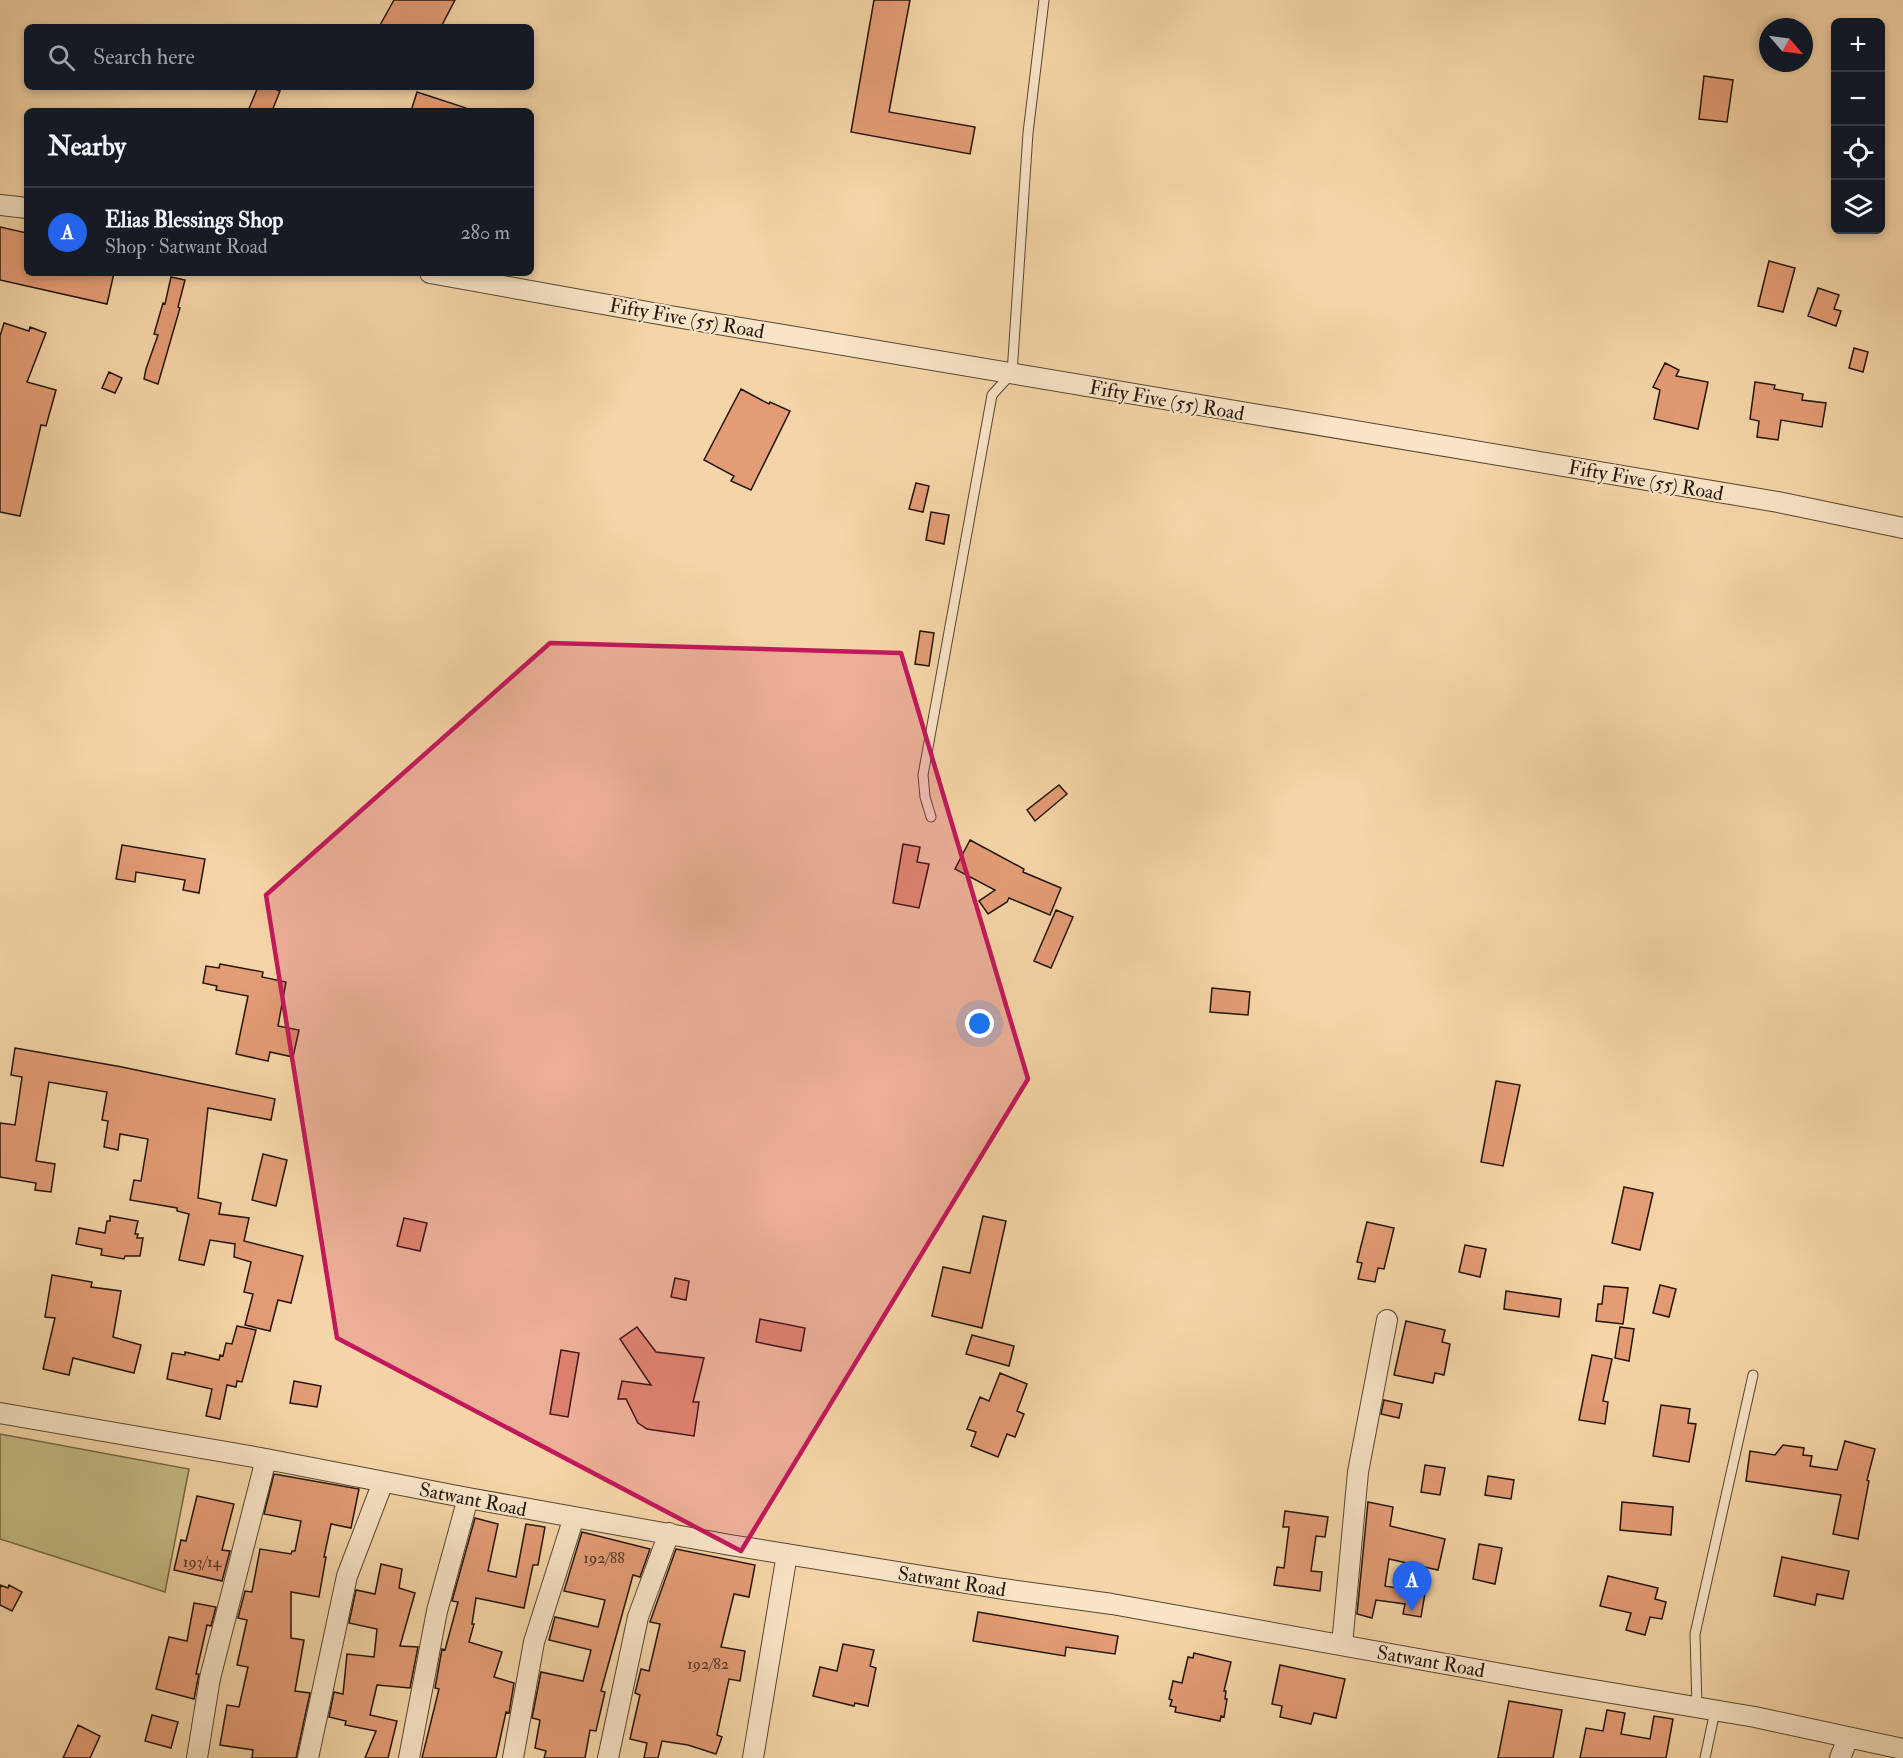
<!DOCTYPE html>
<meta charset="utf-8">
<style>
:root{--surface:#171b24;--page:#242831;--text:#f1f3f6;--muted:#9ea1a6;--line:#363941;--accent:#2563eb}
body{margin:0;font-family:"IM FELL Double Pica",serif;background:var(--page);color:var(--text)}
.controls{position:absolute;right:18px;top:18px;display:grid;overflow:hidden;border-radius:9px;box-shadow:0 3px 9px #0003}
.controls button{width:54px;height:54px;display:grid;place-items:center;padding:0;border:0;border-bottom:2px solid var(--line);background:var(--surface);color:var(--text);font:30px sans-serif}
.compass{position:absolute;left:1759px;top:18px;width:54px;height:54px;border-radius:50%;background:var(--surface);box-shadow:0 3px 9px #0003;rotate:118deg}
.you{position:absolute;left:980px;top:1024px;width:21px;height:21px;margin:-15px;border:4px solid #fff;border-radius:50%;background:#1a73e8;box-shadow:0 0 0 9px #1a73e833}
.badge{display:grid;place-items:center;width:39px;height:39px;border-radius:50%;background:var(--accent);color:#fff;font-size:20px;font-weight:700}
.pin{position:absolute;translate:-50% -50px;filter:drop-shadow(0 2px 3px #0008)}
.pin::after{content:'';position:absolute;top:32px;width:21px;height:18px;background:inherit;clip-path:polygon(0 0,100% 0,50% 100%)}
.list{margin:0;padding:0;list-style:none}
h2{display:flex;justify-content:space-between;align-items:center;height:78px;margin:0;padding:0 24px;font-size:26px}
h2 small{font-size:20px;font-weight:400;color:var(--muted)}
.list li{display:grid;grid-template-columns:39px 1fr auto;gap:18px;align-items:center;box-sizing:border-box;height:90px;padding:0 24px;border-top:2px solid var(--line)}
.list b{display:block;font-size:22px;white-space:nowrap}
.list p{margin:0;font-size:20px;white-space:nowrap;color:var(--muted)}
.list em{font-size:20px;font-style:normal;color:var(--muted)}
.icon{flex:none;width:33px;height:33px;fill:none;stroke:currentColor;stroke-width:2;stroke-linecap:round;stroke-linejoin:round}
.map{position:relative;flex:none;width:1903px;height:1758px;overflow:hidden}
.search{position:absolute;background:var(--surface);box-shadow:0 3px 9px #0003;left:24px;top:24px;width:510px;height:66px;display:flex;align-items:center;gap:15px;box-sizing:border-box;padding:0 21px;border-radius:9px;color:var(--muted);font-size:22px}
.panel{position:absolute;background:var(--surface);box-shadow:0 3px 9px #0003;left:24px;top:108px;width:510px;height:168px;border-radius:9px}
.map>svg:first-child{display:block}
</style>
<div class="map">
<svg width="1903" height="1758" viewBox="0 0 1903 1758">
<rect width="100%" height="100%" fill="#f5d5a7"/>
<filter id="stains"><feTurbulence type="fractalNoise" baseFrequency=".00333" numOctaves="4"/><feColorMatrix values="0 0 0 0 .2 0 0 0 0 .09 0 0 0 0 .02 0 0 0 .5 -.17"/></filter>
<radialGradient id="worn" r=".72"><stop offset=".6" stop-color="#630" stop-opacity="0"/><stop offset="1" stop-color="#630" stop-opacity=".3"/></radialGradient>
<!-- green -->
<path fill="#c4bb82" stroke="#736848" stroke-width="1.5" d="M 0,1434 L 189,1469 L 165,1592 L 0,1539 Z"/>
<!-- building -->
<path fill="#e49c75" stroke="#22150d" stroke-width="1.5" d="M 394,0 L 455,0 L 441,27 L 379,27 Z
M 874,0 L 910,0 L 889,112 L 975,127 L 970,154 L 851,132 Z
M 1704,76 L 1733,80 L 1727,122 L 1699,119 Z
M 258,87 L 270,87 L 280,91 L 272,111 L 248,111 Z
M 417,92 L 466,108 L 466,111 L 411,111 Z
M 0,227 L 27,233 L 27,273 L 114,273 L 107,304 L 0,280 Z
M 1769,261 L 1795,268 L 1783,312 L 1758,306 Z
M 171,277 L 185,280 L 178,307 L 180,308 L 158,384 L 144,379 L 146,369 L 158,335 L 154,334 L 163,303 L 165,304 Z
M 1818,288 L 1839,295 L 1834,309 L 1841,311 L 1836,326 L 1808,316 Z
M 4,323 L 29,331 L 30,327 L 46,333 L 27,382 L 56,390 L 46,426 L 41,425 L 20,516 L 0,512 L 0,336 Z
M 1854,348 L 1868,352 L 1863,372 L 1849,368 Z
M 1665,363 L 1679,370 L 1676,376 L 1708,382 L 1698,429 L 1654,419 L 1660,390 L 1653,387 Z
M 109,372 L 122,378 L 115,393 L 102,388 Z
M 1755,382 L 1775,385 L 1774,389 L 1803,394 L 1802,400 L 1826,403 L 1822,427 L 1781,420 L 1778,440 L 1757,437 L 1759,421 L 1750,419 Z
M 741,389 L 769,404 L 770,402 L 790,411 L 751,490 L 731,481 L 734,476 L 704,460 Z
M 916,483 L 929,486 L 923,512 L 909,509 Z
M 931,512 L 949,515 L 944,544 L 926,540 Z
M 920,631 L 934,633 L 929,666 L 915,664 Z
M 1059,785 L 1067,794 L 1035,821 L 1027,810 Z
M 970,840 L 1024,869 L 1023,872 L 1061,888 L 1050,915 L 1009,898 L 1007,902 L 988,914 L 979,901 L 995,890 L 955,869 Z
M 903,844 L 920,847 L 917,862 L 929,864 L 919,908 L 893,903 Z
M 122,845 L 205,859 L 199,893 L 183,890 L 185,880 L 136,872 L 135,882 L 116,879 Z
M 1056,910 L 1073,917 L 1051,968 L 1034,961 Z
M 220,964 L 263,972 L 262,977 L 286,982 L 278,1026 L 299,1030 L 293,1057 L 270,1052 L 268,1061 L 236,1054 L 248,996 L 216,990 L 217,986 L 203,983 L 206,966 L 219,968 Z
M 1212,988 L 1250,992 L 1248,1015 L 1210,1012 Z
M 15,1048 L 122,1067 L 275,1099 L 271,1120 L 208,1108 L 198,1198 L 221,1203 L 219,1214 L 249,1218 L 244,1241 L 303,1256 L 291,1303 L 278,1300 L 270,1331 L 245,1325 L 253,1294 L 244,1292 L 251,1262 L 234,1257 L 235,1244 L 210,1240 L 204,1265 L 179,1260 L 189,1214 L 177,1211 L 177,1208 L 130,1200 L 134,1180 L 141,1181 L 148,1139 L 120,1134 L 118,1150 L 104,1147 L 108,1121 L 102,1120 L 107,1092 L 49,1082 L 36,1161 L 55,1164 L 51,1192 L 35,1190 L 36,1183 L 0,1177 L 0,1123 L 15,1125 L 22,1077 L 11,1075 Z
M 1496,1081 L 1520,1085 L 1503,1166 L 1481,1162 Z
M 263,1154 L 287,1160 L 276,1206 L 252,1200 Z
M 1624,1187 L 1653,1193 L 1640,1250 L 1612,1243 Z
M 110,1216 L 138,1221 L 135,1234 L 138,1234 L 137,1238 L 143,1238 L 140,1256 L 125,1256 L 124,1259 L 101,1255 L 102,1249 L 76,1244 L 79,1228 L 105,1233 L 107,1221 L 110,1221 Z
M 983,1216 L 1006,1221 L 982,1328 L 932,1316 L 943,1267 L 970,1273 Z
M 404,1218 L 427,1223 L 420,1251 L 397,1246 Z
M 1367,1222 L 1394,1228 L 1384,1269 L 1378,1268 L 1375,1282 L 1358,1279 L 1362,1263 L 1357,1262 Z
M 1465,1245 L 1486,1249 L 1480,1277 L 1459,1272 Z
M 52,1275 L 92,1282 L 91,1287 L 121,1291 L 113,1337 L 141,1345 L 134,1373 L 73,1358 L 69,1375 L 43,1369 L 55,1318 L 45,1317 Z
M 675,1278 L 689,1281 L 686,1300 L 671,1297 Z
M 1660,1285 L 1676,1289 L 1669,1317 L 1653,1313 Z
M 1604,1286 L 1628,1288 L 1623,1324 L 1596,1321 L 1598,1304 L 1602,1304 Z
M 1506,1291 L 1561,1299 L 1559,1317 L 1504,1309 Z
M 760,1319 L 805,1328 L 801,1351 L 756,1342 Z
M 1406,1321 L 1445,1330 L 1442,1342 L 1450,1344 L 1444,1375 L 1435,1373 L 1433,1383 L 1394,1375 Z
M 237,1326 L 256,1330 L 242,1382 L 237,1381 L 236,1387 L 227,1385 L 220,1419 L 206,1416 L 212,1389 L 167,1379 L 172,1353 L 185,1355 L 185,1352 L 219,1360 L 220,1355 L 223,1356 L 226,1343 L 232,1344 Z
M 637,1327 L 656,1352 L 704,1358 L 693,1402 L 699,1402 L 694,1436 L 647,1429 L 638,1423 L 626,1399 L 618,1399 L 622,1381 L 651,1385 L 620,1339 Z
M 1620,1327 L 1634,1329 L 1629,1361 L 1615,1358 Z
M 972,1335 L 1014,1346 L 1009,1366 L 966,1354 Z
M 561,1350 L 579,1353 L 568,1417 L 550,1414 Z
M 1592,1355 L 1612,1359 L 1603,1401 L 1608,1402 L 1605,1424 L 1579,1420 Z
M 1000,1373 L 1027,1384 L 1017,1411 L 1024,1414 L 1015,1437 L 1007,1434 L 998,1457 L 971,1446 L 976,1432 L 967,1429 L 980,1397 L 989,1401 Z
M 294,1381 L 321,1386 L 317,1407 L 290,1403 Z
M 1384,1400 L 1402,1404 L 1399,1418 L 1381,1414 Z
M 1661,1405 L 1690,1409 L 1688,1423 L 1696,1424 L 1689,1462 L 1653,1456 Z
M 1845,1441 L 1875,1449 L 1867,1480 L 1869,1481 L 1858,1539 L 1833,1534 L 1841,1495 L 1746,1481 L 1750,1451 L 1775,1455 L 1783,1445 L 1804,1448 L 1803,1455 L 1812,1456 L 1810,1466 L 1837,1470 Z
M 1425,1465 L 1445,1468 L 1440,1495 L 1421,1492 Z
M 274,1474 L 359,1489 L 351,1528 L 331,1524 L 324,1557 L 326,1557 L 319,1597 L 291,1592 L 291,1638 L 304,1640 L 295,1691 L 310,1693 L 296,1758 L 252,1758 L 253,1750 L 220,1745 L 227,1705 L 239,1707 L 248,1667 L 237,1665 L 247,1620 L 238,1618 L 245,1591 L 252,1592 L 260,1549 L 291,1554 L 292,1551 L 295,1551 L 301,1521 L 264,1514 Z
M 1488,1476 L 1514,1480 L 1511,1499 L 1485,1495 Z
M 197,1496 L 234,1504 L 222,1550 L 230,1551 L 222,1581 L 174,1570 L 181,1540 L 186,1541 Z
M 1368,1502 L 1393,1507 L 1390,1526 L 1445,1539 L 1438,1570 L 1389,1559 L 1385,1586 L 1425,1593 L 1421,1617 L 1403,1614 L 1405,1604 L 1376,1600 L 1372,1618 L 1357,1614 Z
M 1622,1502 L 1673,1507 L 1671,1535 L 1620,1530 Z
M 1285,1511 L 1328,1517 L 1325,1537 L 1316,1536 L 1311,1571 L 1322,1572 L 1320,1591 L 1274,1585 L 1277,1567 L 1284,1568 L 1289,1527 L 1283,1527 Z
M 475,1518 L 498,1524 L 488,1571 L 516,1577 L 526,1524 L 545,1527 L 538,1565 L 533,1565 L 524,1608 L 476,1598 L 472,1624 L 474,1624 L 469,1642 L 502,1652 L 494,1677 L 514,1683 L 509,1713 L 506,1712 L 496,1758 L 422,1758 L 439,1689 L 435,1688 L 442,1649 L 445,1650 L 458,1602 L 452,1601 Z
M 582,1532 L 650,1549 L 640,1577 L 633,1575 L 601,1691 L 605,1692 L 596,1731 L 590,1730 L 585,1758 L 544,1758 L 546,1751 L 535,1748 L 540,1720 L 532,1718 L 541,1672 L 583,1681 L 591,1650 L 549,1640 L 555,1617 L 598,1627 L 605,1600 L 564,1591 Z
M 1479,1544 L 1502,1548 L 1495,1584 L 1473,1579 Z
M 676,1549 L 755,1565 L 749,1597 L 734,1594 L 721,1647 L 745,1651 L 740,1681 L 729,1679 L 717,1735 L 722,1737 L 716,1754 L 688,1745 L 662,1741 L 658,1758 L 644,1758 L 647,1743 L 630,1739 L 640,1695 L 635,1693 L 641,1669 L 649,1671 L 660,1624 L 650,1622 Z
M 1782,1557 L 1849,1571 L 1843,1599 L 1817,1594 L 1815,1605 L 1774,1596 Z
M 381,1564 L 402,1569 L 399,1588 L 415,1593 L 400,1646 L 418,1647 L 410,1688 L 377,1685 L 370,1715 L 397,1721 L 388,1758 L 365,1758 L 376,1731 L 345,1725 L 346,1721 L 329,1717 L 334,1692 L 343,1694 L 347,1654 L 374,1657 L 377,1629 L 349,1623 L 356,1590 L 375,1594 Z
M 1608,1576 L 1658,1588 L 1655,1599 L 1666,1602 L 1662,1619 L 1650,1617 L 1645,1635 L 1626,1630 L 1631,1613 L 1600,1606 Z
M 0,1585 L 8,1588 L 9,1585 L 22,1592 L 12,1611 L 0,1605 Z
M 194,1603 L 216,1607 L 211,1626 L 207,1625 L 196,1674 L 199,1674 L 194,1699 L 156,1689 L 169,1637 L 187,1641 Z
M 978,1612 L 1118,1636 L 1115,1654 L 1066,1647 L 1065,1656 L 973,1641 Z
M 843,1644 L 874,1650 L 870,1666 L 876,1668 L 868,1706 L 855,1703 L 854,1706 L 813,1696 L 820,1667 L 837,1671 Z
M 1194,1653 L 1231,1662 L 1224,1691 L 1226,1691 L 1225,1699 L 1227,1699 L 1224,1717 L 1221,1716 L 1220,1721 L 1175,1712 L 1176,1707 L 1170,1706 L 1172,1700 L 1169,1699 L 1173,1681 L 1182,1683 L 1188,1657 L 1193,1658 Z
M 1280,1665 L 1345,1679 L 1336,1718 L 1314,1713 L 1311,1724 L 1280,1717 L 1282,1706 L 1272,1704 Z
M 1509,1701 L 1562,1710 L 1553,1758 L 1498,1758 Z
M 1607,1710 L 1625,1713 L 1621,1734 L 1650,1739 L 1654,1716 L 1673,1719 L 1666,1758 L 1580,1758 L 1586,1728 L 1603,1731 Z
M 152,1715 L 178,1722 L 171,1748 L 145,1741 Z
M 78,1725 L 100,1736 L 90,1758 L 63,1758 Z"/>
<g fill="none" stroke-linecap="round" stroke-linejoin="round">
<defs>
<path id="lane" d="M 931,817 L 925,797 L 923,775 L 992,395 L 1012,373 L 1028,133 L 1044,0
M 1697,1707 L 1695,1634 L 1753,1375
M 1705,1758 L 1715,1711"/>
<path id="street" d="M 0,205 L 27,208
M 430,273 L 670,316 L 1778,502 L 1903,528
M 0,1413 L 266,1459 L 468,1498 L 730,1545 L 1003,1589 L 1112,1604 L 1552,1683 L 1755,1717 L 1903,1749
M 1342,1645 L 1358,1472 L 1387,1320
M 197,1758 L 210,1678 L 266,1459
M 308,1758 L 347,1576 L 383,1482
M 409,1758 L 437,1611 L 468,1498
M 513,1758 L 534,1642 L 574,1517
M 608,1758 L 638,1617 L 669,1533
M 753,1758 L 787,1554
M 1840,1758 L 1848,1738"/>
</defs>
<!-- lane casing -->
<use href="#lane" stroke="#574534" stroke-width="11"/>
<!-- street casing -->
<use href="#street" stroke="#574534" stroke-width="22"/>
<!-- lane -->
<use href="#lane" stroke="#f8e4c6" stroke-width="9"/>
<!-- street -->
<use href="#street" stroke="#f8e4c6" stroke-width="20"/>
</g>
<!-- marked area -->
<path fill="#c2185b" fill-opacity="0.2" stroke="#c2185b" stroke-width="4.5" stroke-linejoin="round" d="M 550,643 L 901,653 L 1028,1079 L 741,1551 L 337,1338 L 266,895 Z"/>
<g text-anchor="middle" stroke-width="4.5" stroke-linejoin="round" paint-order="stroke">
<!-- number labels -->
<g font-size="16" fill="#523727">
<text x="604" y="1563">192/88</text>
<text x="202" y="1567">193/14</text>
<text x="708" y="1669">192/82</text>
</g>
<!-- street labels -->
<g font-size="20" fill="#22150d" stroke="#f8e4c6">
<text transform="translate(687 318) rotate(10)" y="7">Fifty Five (55) Road</text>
<text transform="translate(1167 400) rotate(10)" y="7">Fifty Five (55) Road</text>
<text transform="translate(1646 480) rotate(10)" y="7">Fifty Five (55) Road</text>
<text transform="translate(473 1499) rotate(11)" y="7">Satwant Road</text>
<text transform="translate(952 1581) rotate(9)" y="7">Satwant Road</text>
<text transform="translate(1431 1661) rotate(10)" y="7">Satwant Road</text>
</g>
</g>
<rect width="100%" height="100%" filter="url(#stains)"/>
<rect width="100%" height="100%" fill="url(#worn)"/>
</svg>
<div class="controls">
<button>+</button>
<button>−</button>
<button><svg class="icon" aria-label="locate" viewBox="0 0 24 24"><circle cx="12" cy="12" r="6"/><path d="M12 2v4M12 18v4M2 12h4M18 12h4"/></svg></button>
<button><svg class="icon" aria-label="layers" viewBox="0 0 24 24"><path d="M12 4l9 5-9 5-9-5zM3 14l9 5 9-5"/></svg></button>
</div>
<svg class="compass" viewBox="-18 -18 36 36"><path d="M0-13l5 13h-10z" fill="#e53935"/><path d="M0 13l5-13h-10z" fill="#9ea1a6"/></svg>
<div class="you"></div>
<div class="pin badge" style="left:1412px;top:1611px">A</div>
<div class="search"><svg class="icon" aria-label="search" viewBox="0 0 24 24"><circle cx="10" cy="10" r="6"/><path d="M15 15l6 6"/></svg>Search here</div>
<section class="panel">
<h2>Nearby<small></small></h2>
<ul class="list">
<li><span class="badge">A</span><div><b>Elias Blessings Shop</b><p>Shop · Satwant Road</p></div><em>280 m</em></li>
</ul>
</section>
</div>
